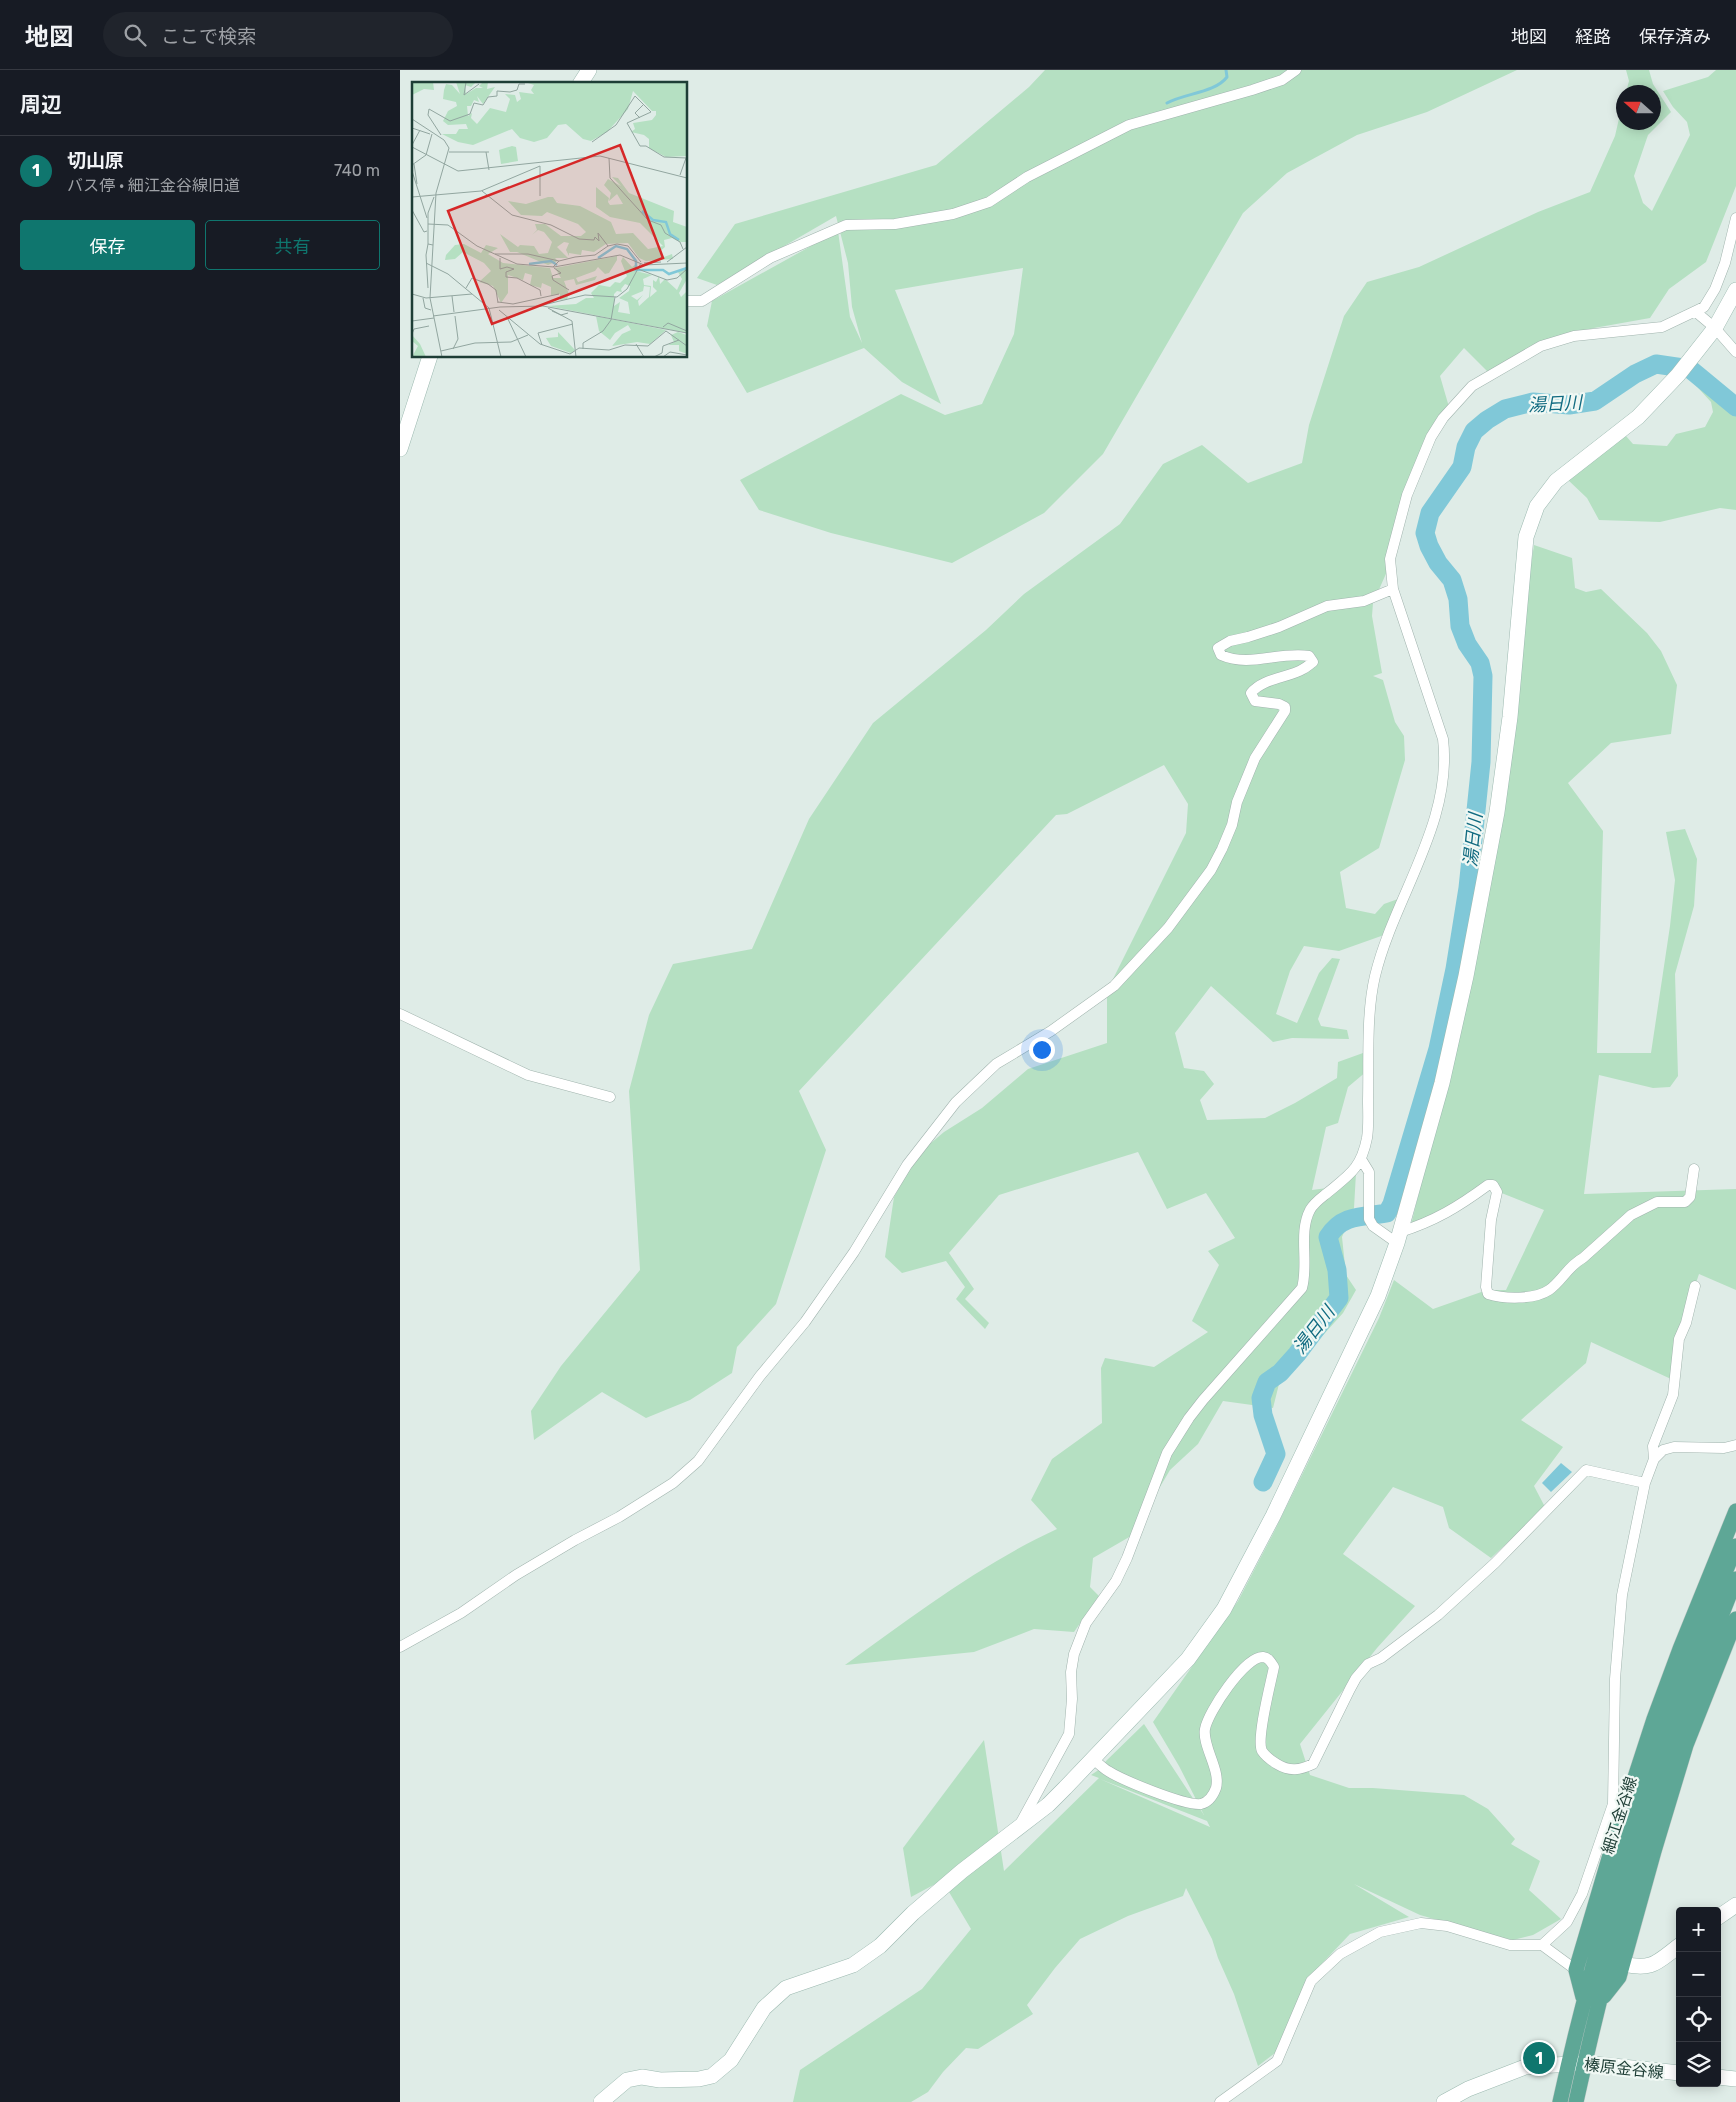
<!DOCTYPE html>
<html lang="ja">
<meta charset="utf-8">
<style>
:root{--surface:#171b24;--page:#20242c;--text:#f1f3f6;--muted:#9ea1a6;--line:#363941;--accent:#0f766e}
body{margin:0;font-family:Rubik,"Noto Sans JP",sans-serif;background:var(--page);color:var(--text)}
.controls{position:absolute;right:15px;bottom:15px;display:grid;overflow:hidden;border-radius:5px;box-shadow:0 2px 12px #0003}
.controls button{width:45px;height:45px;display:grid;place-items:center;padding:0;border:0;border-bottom:1px solid var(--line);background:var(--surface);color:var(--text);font:25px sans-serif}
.compass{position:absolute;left:1216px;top:15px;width:45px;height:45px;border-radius:50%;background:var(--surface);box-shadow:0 2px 12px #0003;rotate:291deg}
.you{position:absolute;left:641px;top:979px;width:18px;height:18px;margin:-12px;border:4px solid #fff;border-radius:50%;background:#1a73e8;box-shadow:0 0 0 8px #1a73e833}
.badge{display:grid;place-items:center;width:32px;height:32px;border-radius:50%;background:var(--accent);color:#fff;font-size:16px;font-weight:700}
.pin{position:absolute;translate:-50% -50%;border:2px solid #fff;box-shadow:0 1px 5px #0006}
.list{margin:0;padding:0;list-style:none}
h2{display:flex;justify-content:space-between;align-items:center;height:65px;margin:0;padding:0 20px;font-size:21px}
h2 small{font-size:16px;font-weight:400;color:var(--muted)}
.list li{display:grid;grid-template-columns:32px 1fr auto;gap:15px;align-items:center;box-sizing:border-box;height:70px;padding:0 20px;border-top:1px solid var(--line)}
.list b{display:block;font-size:19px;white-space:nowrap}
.list p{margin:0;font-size:16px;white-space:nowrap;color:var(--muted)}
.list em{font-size:16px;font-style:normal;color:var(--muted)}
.actions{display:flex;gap:10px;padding:15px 20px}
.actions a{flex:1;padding:11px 0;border:1px solid var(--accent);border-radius:5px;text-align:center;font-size:18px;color:var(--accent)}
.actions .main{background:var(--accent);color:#fff}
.icon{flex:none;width:28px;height:28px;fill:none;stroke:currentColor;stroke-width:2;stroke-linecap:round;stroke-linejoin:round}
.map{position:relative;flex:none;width:1336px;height:2032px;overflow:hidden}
header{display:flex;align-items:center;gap:30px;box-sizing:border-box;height:70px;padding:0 25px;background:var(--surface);border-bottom:1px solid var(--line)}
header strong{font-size:24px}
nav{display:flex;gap:28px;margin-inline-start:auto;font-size:18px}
.search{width:350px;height:45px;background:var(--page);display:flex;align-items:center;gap:12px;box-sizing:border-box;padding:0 18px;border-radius:28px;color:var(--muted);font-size:19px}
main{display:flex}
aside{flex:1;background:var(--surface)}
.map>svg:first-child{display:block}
</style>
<header>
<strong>地図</strong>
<div class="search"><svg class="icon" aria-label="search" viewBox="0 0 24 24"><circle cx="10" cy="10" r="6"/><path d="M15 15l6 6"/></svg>ここで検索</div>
<nav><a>地図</a><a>経路</a><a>保存済み</a></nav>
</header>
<main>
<aside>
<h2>周辺<small></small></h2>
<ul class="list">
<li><span class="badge">1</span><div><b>切山原</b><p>バス停 · 細江金谷線旧道</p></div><em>740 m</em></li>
</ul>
<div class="actions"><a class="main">保存</a><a>共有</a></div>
</aside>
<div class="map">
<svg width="1336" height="2032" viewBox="0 0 1336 2032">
<rect width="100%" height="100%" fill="#dfece7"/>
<!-- green -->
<path fill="#b5e0c2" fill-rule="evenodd" d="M 645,0 L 1117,0 L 1027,42 L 957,65 L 887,103 L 843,143 L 703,384 L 644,443 L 552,493 L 431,463 L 359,440 L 340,410 L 501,324 L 545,345 L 582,334 L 614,264 L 623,198 L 495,220 L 541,334 L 502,312 L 464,278 L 347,323 L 307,256 L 312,231 L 438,161 L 450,247 L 462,273 L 452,237 L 448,193 L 436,146 L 317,215 L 297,208 L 335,154 L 536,95 L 629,17 Z
M 1226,0 L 1249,0 L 1253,14 L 1271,42 L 1248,65 L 1234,106 L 1243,133 L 1252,141 L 1290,65 L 1287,52 L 1273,37 L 1263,21 L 1308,7 L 1316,0 L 1336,0 L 1336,116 L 1306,192 L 1269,219 L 1250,248 L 1194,258 L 1133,276 L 1088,302 L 1064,278 L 1040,306 L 1049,337 L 1007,415 L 989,497 L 973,533 L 972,546 L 982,603 L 973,606 L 983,610 L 995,652 L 1004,666 L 1005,690 L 979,778 L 940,802 L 946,838 L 975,844 L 984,834 L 998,829 L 984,865 L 939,881 L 904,876 L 890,901 L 876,944 L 897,953 L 919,903 L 932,888 L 940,889 L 918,949 L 921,956 L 947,960 L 949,969 L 892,968 L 873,972 L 811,916 L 775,963 L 784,998 L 804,1001 L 814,1014 L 800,1030 L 807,1050 L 865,1048 L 895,1033 L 937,1008 L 938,992 L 963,983 L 967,1001 L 948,1017 L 938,1053 L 926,1057 L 912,1120 L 943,1116 L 956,1103 L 954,1138 L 942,1167 L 946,1205 L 956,1220 L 943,1243 L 879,1314 L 873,1338 L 823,1331 L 798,1374 L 770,1400 L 731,1466 L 693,1488 L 690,1517 L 699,1526 L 674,1562 L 634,1559 L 574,1582 L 445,1595 C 513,1546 581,1494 657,1459 L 631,1430 L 652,1389 L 702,1353 L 701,1298 L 705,1288 L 754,1297 L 808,1262 L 792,1251 L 819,1195 L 808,1181 L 835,1168 L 806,1123 L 767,1139 L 738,1082 L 599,1125 L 549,1183 L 574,1219 L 565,1229 L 589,1253 L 585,1259 L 556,1229 L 565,1217 L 546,1191 L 502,1203 L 485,1187 L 494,1127 L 519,1083 L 544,1062 L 582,1038 L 628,999 L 707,973 L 707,921 L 786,763 L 788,734 L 764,695 L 667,744 L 656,745 L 399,1021 L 426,1080 L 376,1234 L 337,1277 L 332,1303 L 290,1330 L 246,1348 L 202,1322 L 134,1370 L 131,1341 L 161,1296 L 240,1200 L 229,1021 L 249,945 L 273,894 L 352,879 L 409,749 L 473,653 L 586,560 L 624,524 L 720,454 L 763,394 L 802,375 L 848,413 L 902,393 L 909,355 L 944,246 L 967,212 L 1019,197 L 1138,142 L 1190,122 L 1215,66 L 1223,31 L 1224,52 L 1254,52 L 1254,22 L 1226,22 L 1229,11 Z
M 1290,309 L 1300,311 L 1336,339 L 1336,440 L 1320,438 L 1260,452 L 1199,450 L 1187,428 L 1167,409 L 1226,366 L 1233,374 L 1267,376 L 1276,364 L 1305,357 L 1313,342 L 1311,332 Z
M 1134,475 L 1172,488 L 1175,518 L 1186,522 L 1201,519 L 1247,563 L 1261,581 L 1277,615 L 1271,664 L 1211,673 L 1168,713 L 1203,761 L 1197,983 L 1251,983 L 1270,856 L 1275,810 L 1266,762 L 1285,759 L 1297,789 L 1294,836 L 1275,904 L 1278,1006 L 1270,1017 L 1253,1018 L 1199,1005 L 1184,1124 L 1336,1119 L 1336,1220 L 1299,1204 L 1274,1278 L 1271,1309 L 1191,1272 L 1186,1293 L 1121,1350 L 1163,1377 L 1134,1416 L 1145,1437 L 1091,1488 L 1049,1458 L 1043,1437 L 993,1417 L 943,1484 L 1015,1536 L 977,1578 L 900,1674 L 910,1705 L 949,1718 L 973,1718 L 1064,1725 L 1088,1739 L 1115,1769 L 1111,1774 L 1140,1791 L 1129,1820 L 1161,1849 L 1133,1865 L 1113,1870 L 1086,1864 L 1020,1845 L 954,1814 L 1009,1847 L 950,1864 L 912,1904 L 875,1983 L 858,1996 L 834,1924 L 818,1888 L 812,1869 L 786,1818 L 783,1826 L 728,1846 L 680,1869 L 655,1898 L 627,1935 L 633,1944 L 578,1979 L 566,1978 L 543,2002 L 528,2022 L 511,2032 L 393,2032 L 400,2000 L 522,1919 L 571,1859 L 549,1822 L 539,1812 L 511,1827 L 503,1778 L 584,1670 L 604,1801 L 699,1708 L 691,1705 L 700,1699 L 706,1691 L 744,1654 L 804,1745 L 779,1696 L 753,1652 L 838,1531 L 874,1462 L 979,1248 L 994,1210 L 1033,1239 L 1087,1220 L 1106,1220 L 1144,1140 L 1089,1118 L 1011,1155 L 1065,936 ZM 700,1709 L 807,1751 L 810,1757 Z"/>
<!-- water -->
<path fill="#80c8d8" d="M 1161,1393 L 1172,1402 L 1151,1422 L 1142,1413 Z"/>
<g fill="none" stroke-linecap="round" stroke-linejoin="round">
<!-- stream -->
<path stroke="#80c8d8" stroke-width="3" d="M 767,33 C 785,23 815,23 827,7 L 826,0"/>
<!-- river -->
<path stroke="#80c8d8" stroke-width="19" d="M 863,1412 L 876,1384 L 863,1345 L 861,1328 L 867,1312 L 880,1303 L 897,1284 L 939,1228 L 937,1200 L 928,1167 C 942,1144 963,1147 987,1143 L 992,1134 L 1038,979 L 1055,899 L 1068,818 L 1081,692 L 1083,606 L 1080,593 L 1067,574 L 1060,556 L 1058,529 L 1052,510 L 1038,493 L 1029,476 L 1025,463 L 1030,443 L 1062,397 L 1066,377 L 1074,361 L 1087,350 L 1105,339 L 1133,332 L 1169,335 L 1195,331 L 1235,304 L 1256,294 L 1290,299 L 1336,337"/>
<defs>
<path id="street" d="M 286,231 L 302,231 L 370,188 L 446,155 L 495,154 L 553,144 L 589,132 L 627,107 L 729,55 L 852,20 L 882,10 L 896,0
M 1296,242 L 1315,258 L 1336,282
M 0,944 L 128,1005 L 210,1027
M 961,1089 L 969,1102 L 969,1149 L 973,1156 L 997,1173
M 1000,1162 C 1035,1151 1058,1137 1088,1115 L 1093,1115 L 1097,1122 L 1091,1150 L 1086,1217 L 1088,1224 C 1104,1229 1134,1230 1149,1220 C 1162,1211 1168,1196 1183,1188 L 1231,1145 L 1257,1132 L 1285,1132 L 1290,1127 L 1294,1099
M 1254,1389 L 1253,1376 L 1273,1325 L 1279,1269 L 1286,1253 L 1295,1216
M 0,1577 L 61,1543 L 116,1505 L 175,1470 L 219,1447 L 273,1413 L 298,1391 L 360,1306 L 405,1252 L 454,1182 L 507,1095 L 556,1032 L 596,994 L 651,961 L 714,916 L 768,858 L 811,800 L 822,779 L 832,755 L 837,732 L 855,688 L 885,641 L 885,637 L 879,634 L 855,631 L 851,623 C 863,608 888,608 903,599 C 907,597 910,594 913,592 L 909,586 C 879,581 850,598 821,585 L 818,578 L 830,571 L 848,567 L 879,557 L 927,536 L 964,531 L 993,519
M 693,1689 C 698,1693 703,1698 708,1701 C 722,1710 785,1736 801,1734 C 809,1732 813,1726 816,1718 C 821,1700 802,1676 805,1659 C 808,1642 845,1586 863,1587 C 869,1588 871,1592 874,1597 C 871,1612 856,1669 862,1681 C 866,1687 872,1691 877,1694 C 890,1702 900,1700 913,1694 L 950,1619 L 956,1608 L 968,1594 L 981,1588 L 1038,1545 L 1095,1493 L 1186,1400 L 1245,1413
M 619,1756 L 669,1664 L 672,1629 L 671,1602 L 674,1584 L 686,1553 L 716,1511 L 727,1488 L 767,1383 L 789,1348 L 803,1330 L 902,1218 C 909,1193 898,1163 910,1140 C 914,1133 921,1128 926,1124 C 949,1105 961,1099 967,1068 C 969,1056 968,1042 968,1030 C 969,991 966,944 975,906 C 994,827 1053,753 1043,669 L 993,519 L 990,489 L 1007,425 L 1031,367 L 1043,348 L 1072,316 L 1141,276 L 1174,266 L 1262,257 L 1304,237 L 1315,219 L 1325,193 L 1336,148
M 1142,1875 L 1167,1852 L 1182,1824 L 1213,1734 L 1215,1609 L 1222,1525 L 1245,1413 L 1254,1389 L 1263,1380 L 1274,1377 L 1324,1378 L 1336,1375
M 820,2032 L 877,1991 L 911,1911 L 940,1884 L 980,1862 L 1021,1853 L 1047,1856 L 1110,1875 L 1142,1875 L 1176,1900"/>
<path id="secondary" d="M 180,14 L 189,0
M 0,379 L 30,286
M 1317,1848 L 1336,1835
M 1223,1894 C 1253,1901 1257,1892 1280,1875
M 1317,2007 L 1336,2009
M 201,2032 L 227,2010 L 242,2007 L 260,2010 L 299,2009 L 312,2006 L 331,1990 L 364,1938 L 386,1918 L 453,1895 L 480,1876 L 513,1843 L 562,1801 L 648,1735 L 665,1718 L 788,1589 L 824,1539 L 873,1446 L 978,1226 L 997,1173 L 1042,1013 L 1066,906 L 1097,742 L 1110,647 L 1126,467 L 1137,436 L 1156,411 L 1238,347 L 1278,305 L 1315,258 L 1336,220
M 1044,2032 L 1068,2019 L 1125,1997 L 1184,1993 L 1280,2003"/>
<path id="primary" d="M 1204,1926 L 1219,1907 L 1254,1781 L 1286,1675 L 1336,1549
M 1183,1927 L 1176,1900 L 1213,1775 L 1254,1649 L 1280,1579 L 1336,1441
M 1160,2032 C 1202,1842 1260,1656 1336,1476
M 1176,2032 C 1215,1854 1266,1678 1336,1509"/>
</defs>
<!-- street casing -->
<use href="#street" stroke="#a1b4ae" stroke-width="11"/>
<!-- secondary casing -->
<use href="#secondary" stroke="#9cb9b0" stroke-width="16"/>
<!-- primary casing -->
<use href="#primary" stroke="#c0c9c7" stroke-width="16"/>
<!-- street -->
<use href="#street" stroke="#fff" stroke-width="10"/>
<!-- secondary -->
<use href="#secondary" stroke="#fff" stroke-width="15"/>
<!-- primary -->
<use href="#primary" stroke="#5ea796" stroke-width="15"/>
</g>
<g text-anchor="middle" stroke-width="4.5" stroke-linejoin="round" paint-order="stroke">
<!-- street labels -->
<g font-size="16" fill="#1e3e36" stroke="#f0f8f4">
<text transform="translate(1219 1745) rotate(-72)" y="6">細江金谷線</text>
<text transform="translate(1224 1998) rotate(6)" y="6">榛原金谷線</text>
</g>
<!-- water labels -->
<g font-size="18" font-style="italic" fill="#116b81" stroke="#f0f8f4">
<text transform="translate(1155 334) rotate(-3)" y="6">湯日川</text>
<text transform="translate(1073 770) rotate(-84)" y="6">湯日川</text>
<text transform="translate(914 1260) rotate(-52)" y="6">湯日川</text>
</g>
</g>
<!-- overview -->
<g transform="translate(12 12)">
<rect width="275" height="275" fill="#dfece7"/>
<path d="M 0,0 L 21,0 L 22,8 L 12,7 L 0,13 ZM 44,0 L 64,0 L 59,5 L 53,3 L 54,12 L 64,6 L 71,6 L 67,4 L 71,0 L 76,0 L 75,7 L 83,5 L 71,22 L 65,14 L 67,20 L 62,18 L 59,24 L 55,24 L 56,34 L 60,31 L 59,36 L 65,42 L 78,26 L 94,30 L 98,17 L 93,12 L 103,13 L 105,20 L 109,17 L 107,10 L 122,12 L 119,8 L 122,3 L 116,1 L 275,0 L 275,74 L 254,75 L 237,66 L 237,57 L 232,53 L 219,50 L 223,47 L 221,41 L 240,38 L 244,33 L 244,29 L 240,29 L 221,9 L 216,27 L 195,50 L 179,59 L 171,57 L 154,42 L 146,43 L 135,56 L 122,60 L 108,56 L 100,47 L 61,63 L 46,60 L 30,52 L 44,52 L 47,47 L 56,47 L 54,42 L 36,43 L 31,39 L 36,29 L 45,24 L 44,20 L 31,17 L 32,8 L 34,2 L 40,3 L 48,12 ZM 100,64 L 104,65 L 106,79 L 89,82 L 87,68 ZM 200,95 L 206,96 L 217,111 L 262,129 L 261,140 L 275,145 L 275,160 L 268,160 L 260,156 L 252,158 L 253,165 L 247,170 L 252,175 L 260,172 L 261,177 L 234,179 L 227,176 L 216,161 L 194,162 L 182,170 L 170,168 L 169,173 L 157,171 L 157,174 L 154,168 L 157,161 L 152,160 L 145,165 L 156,176 L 143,176 L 146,179 L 136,183 L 105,170 L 98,170 L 88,152 L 106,165 L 108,163 L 122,164 L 127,172 L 136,171 L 140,160 L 132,150 L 126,148 L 120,153 L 125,148 L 123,142 L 133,142 L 149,154 L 169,154 L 174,150 L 166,142 L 135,130 L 130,134 L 109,133 L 96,119 L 114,122 L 136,115 L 141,115 L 145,121 L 168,124 L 199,140 L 204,152 L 221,151 L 236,167 L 251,164 L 228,141 L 198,135 L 184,125 L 184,105 L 197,116 L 196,120 L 198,123 L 211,122 L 205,112 L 197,119 L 199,111 L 192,103 L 196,97 L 209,104 ZM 52,162 L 69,171 L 74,163 L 86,166 L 76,172 L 91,181 L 138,186 L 141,196 L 149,196 L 143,186 L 205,174 L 205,178 L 197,191 L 193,192 L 186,185 L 183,189 L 164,196 L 166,200 L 185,194 L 183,198 L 164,203 L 162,197 L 152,199 L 157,212 L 155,217 L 148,218 L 148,212 L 139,213 L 139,205 L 130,201 L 129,206 L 118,203 L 120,193 L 113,191 L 111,198 L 96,193 L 96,211 L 89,221 L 81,204 L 67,200 L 79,189 L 72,181 L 51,170 L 43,177 L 33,178 L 34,173 L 43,163 ZM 211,175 L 220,185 L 224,182 L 224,189 L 240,193 L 231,197 L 232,203 L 239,204 L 238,215 L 245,209 L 241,205 L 241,198 L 244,200 L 247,194 L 248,202 L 253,197 L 265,208 L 270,197 L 266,190 L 275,187 L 275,197 L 267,211 L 269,215 L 275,209 L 275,251 L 136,224 L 164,222 L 174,216 L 182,216 L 179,211 L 187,203 L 198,205 L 203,200 L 208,201 L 215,194 L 209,179 ZM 213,202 L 218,204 L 217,209 L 207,216 L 216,220 L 218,232 L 206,230 L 208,220 L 202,224 L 202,212 L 205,209 L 210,210 L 209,207 ZM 232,204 L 238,205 L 237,215 L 227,224 L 226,219 L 231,213 L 225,218 L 219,214 L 231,209 ZM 184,234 L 254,248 L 238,262 L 225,260 L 200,264 L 210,252 L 219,248 L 216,243 L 203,251 L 198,258 L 187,249 ZM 146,250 L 163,268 L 159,271 L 139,264 L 134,256 L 146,255 ZM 266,250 L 275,253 L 275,272 L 267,269 L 267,263 L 256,263 L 262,260 L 259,253 ZM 0,253 L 8,262 L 14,275 L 0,275 L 6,264 L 0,259 Z" fill="#b5e0c2" fill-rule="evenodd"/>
<path fill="none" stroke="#80c8d8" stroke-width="2.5" d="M 230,129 L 241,138 L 254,140 L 258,152 L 267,158M 186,176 L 204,164 L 215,167 L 224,179 L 224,188 L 251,188 L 257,192 L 275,186M 117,182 L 139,179 L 145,183"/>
<path fill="none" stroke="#92a6a0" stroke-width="1" d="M 54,0 L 52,13 L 67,2M 228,36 L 223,31 L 231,23M 0,37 L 32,58 L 37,66 L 24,111 L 18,216 L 30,275M 0,46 L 18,52M 29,53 L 16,33 L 17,27 L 38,39 L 58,32 L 62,21 L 71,23 L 76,15 L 85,14 L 85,9 L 98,10 L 105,8 L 107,2 L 113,2M 180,60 L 204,43 L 223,14 L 239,30 L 215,41 L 228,64 L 234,64 L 252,75 L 275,76M 0,63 L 8,48M 0,65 L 46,89 L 188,74 L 275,96M 37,70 L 77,70M 74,70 L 77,88M 14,73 L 20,52M 197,76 L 198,96 L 236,138 L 249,143 L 253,151 L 268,160 L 271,167M 2,82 L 5,102M 0,83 L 14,73M 0,89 L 15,136M 268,93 L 274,76M 70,109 L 100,133 L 139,143 L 167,157 L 182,158 L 183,155 L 187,159 L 186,151 L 196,164M 128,114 L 128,84M 0,115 L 69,109 L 128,84M 0,128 L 12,150 L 15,149M 16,142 L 36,143 L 65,164 L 105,182 L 142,185 L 208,173 L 232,183 L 275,181M 16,162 L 16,131 L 22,115M 83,172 L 116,172 L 147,179M 88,176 L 88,187 L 95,185 L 102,187 L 94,190 L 94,195 L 105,196 L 128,208 L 129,214M 255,180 L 275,165M 14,181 L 36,192 L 77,226M 232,181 L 249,180M 141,185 L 147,179 L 163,175 L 183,173 L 196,164 L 205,162 L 216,164 L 229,180M 142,186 L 149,191 L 140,194 L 141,198 L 157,208M 226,187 L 255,198 L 265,196 L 275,187M 16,206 L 14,173 L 16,162 L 21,163M 54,206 L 60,196 L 76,202 L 84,208 L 86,221M 0,212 L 14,216 L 60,212M 40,214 L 42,230M 11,216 L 13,226 L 19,228M 86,220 L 101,222 L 147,212M 131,223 L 173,213 L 205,215 L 215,207 L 229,181M 77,226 L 89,275M 136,226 L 160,239 L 164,275M 87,228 L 128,262 L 158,272 L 167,266 L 197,268 L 213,263 L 236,264 L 254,249 L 275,264M 140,229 L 149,233 L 156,231M 21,234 L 88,225 L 131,224 L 275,251M 95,235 L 114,275M 0,239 L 22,236M 251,245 L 256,241 L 275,249M 0,252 L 2,247 L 17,244M 224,262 L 232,275M 130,263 L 126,251 L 161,242M 41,267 L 46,257 L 43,234M 171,267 L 171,261 L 191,249 L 199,238 L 203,215M 29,269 L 63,261 L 99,260 L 116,253M 242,275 L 250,271 L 251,264 L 267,258M 251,275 L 258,270 L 275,273"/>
<path fill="#d62828" fill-opacity="0.15" stroke="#d62828" stroke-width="2.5" d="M 208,63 L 251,176 L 80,242 L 36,129 Z"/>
<rect width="275" height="275" fill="none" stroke="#1e3e36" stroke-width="2.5"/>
</g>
</svg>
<div class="controls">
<button>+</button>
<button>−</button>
<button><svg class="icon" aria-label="locate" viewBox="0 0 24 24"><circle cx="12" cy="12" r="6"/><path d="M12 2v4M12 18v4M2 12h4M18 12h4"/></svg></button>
<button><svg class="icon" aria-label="layers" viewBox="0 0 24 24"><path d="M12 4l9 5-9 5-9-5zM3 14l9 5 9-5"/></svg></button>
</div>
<svg class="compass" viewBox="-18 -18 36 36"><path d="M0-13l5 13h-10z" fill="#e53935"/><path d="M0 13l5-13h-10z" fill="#9ea1a6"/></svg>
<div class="you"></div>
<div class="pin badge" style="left:1139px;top:1988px">1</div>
</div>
</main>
